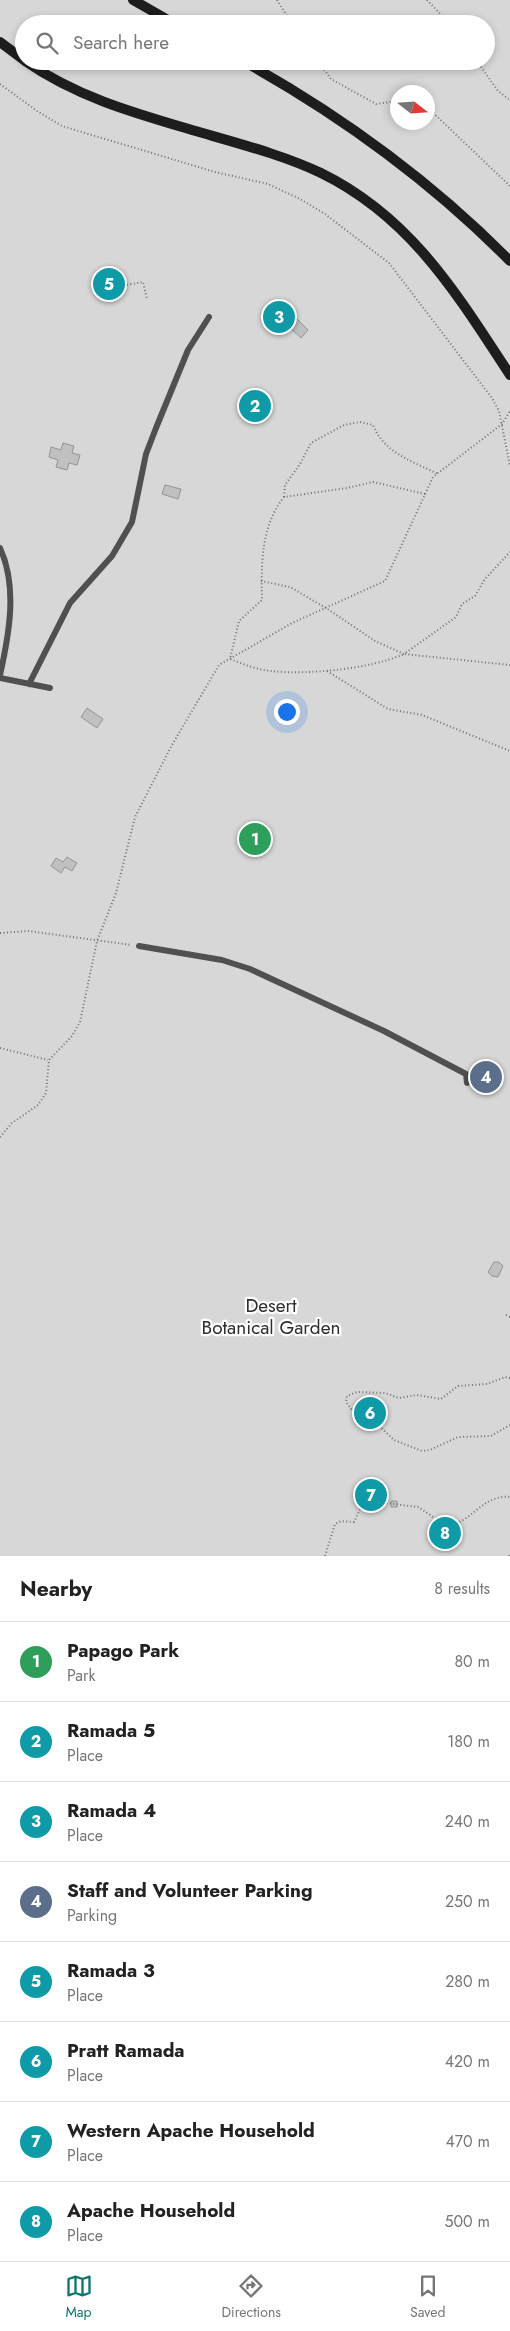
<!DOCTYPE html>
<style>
:root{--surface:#fff;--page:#f2f2f2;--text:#222;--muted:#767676;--line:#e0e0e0;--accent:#0f766e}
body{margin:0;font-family:Jost,sans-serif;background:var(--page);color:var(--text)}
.compass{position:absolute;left:390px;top:85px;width:45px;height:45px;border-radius:50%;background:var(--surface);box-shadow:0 2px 8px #0003;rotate:107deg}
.you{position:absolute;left:286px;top:711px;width:18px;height:18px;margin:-12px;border:4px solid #fff;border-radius:50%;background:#1a73e8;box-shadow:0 0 0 8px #1a73e833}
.badge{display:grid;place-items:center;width:32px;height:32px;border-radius:50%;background:var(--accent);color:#fff;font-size:16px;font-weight:700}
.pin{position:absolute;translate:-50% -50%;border:2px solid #fff;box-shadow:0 1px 5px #0006}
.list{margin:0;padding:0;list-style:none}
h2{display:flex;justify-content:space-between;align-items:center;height:65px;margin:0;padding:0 20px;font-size:21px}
h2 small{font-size:16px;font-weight:400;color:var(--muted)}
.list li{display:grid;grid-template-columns:32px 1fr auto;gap:15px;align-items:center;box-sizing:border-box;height:80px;padding:0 20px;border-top:1px solid var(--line)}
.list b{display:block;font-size:19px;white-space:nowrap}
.list p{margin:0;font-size:16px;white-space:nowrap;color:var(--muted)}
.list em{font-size:16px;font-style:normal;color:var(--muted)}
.icon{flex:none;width:28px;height:28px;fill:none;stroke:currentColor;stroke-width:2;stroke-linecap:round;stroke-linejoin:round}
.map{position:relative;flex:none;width:510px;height:1556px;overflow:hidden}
.search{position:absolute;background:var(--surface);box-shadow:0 2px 8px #0003;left:15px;right:15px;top:15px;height:55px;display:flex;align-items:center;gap:12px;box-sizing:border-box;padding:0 18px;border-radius:28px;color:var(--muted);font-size:19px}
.sheet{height:705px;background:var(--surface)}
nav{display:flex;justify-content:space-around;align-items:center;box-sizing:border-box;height:70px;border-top:1px solid var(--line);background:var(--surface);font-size:14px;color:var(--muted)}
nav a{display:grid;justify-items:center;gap:2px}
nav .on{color:var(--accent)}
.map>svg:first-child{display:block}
</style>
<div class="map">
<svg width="510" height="1556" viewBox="0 0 510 1556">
<rect width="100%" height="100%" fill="#fff"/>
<!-- green -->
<path fill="#d7d7d7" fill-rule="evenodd" d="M 0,0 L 510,0 L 510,1556 L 0,1556 ZM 24,24 L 486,24 L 486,61 L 24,61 ZM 398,92 L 428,92 L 428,122 L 398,122 Z"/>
<!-- building -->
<path fill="#c0c0c0" stroke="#949494" d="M 105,274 L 120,284 L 114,293 L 99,283 Z
M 284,307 L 290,317 L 273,327 L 268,317 Z
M 295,317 L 308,330 L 301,338 L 287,325 Z
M 257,395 L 263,413 L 252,416 L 247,399 Z
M 63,443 L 74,446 L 72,453 L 80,455 L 77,465 L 69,463 L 67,470 L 56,467 L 58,460 L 49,457 L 51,447 L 61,450 Z
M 165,485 L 181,489 L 178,499 L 162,494 Z
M 87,708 L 103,719 L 97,728 L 81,717 Z
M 67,857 L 77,863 L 72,871 L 65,867 L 61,873 L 51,866 L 56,858 L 63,862 Z
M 494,1262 L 499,1262 L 503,1266 L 498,1277 L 492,1276 L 488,1272 Z
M 365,1407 L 377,1410 L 375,1420 L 363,1417 Z
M367 1496a4 4 0 1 1 8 0a4 4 0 1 1-8 0Z
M 391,1501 L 397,1501 L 397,1507 L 391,1507 Z
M 447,1530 L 449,1535 L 443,1537 L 442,1531 Z"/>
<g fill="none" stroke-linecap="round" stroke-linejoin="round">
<!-- path -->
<path stroke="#727272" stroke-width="2" stroke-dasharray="1 2.5" stroke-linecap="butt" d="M 277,0 L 292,24
M 427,0 L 450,24
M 318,61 L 331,79 L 376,104 L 398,101
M 477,61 L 498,91 L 510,100
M 0,84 L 37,111 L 62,126 L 215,172 L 268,184 L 300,199 L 325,214 L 389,263 L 492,398 L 499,411 L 510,466
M 428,108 L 510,186
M 120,286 L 143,282 L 147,299
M 425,494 L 373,482 L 347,488 L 284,497 C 261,526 261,564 262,600 L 239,621 L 230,659 C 243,664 257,670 271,671 C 307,675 371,669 404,654 L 510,665
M 284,497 L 285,485 L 300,464 L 311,443 L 344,425 L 360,422 L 373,425 C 384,453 412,461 438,474
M 261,581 L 290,587 L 326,608 L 375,641 L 404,654 L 456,617 L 462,604 L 475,596 L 485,579 L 510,552
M 327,671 L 388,709 L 422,715 L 510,751
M 0,933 L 28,931 L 132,945
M 0,1048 L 48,1060
M 0,1137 L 12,1123 L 38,1105 L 46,1093 L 49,1060 L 72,1036 L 80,1022 L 97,941 L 116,893 L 135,817 L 172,745 L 219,665 L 292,623 L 385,581 L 433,477 L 502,424 L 510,411
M 506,1315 L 510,1317
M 510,1378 L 505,1377 L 487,1384 L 458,1386 L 441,1399 L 417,1395 L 399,1398 L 385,1393 L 357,1392 L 347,1396 L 346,1402 L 357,1417 L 374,1421 L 394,1440 L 422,1451 L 430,1450 L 458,1437 L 491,1436 L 510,1425
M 325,1556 L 335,1524 L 341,1521 L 354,1522 L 363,1503 L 370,1501 L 418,1507 L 429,1514 L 443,1526 C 471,1526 481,1494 510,1497
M 509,1556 L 510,1555"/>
<!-- service -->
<path stroke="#505050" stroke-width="6" d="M 0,548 C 18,587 9,635 0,675
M 0,678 L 50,688
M 29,684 L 70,603 L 112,556 L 132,522 L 146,454 L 156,428 L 188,350 L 209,317
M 139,946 L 222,960 L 250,969 L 384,1031 L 466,1074 L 467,1083"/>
<!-- secondary -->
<path stroke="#1d1d1d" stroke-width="10" d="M 133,0 L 175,24
M 0,42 L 24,60
M 25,61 C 78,98 138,114 199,132 C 240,144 283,155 321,173 C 411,217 457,294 510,375
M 243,61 C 342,116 430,180 510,261"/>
</g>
<g text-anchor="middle" stroke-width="4.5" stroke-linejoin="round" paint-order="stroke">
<!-- park labels -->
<g font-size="19" fill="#2e2e2e" stroke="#fff">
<text x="271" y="1312">Desert<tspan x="271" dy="22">Botanical Garden</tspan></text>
</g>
</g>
</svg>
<svg class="compass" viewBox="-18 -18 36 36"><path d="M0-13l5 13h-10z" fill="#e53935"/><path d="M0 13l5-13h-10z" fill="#767676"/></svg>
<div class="you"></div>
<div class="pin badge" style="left:255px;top:839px;background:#2e9e5b">1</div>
<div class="pin badge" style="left:255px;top:406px;background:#0f9aa8">2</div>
<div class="pin badge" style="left:279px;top:317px;background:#0f9aa8">3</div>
<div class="pin badge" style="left:486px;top:1077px;background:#5c6f8a">4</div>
<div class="pin badge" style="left:109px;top:284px;background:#0f9aa8">5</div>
<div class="pin badge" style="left:370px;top:1413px;background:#0f9aa8">6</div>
<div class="pin badge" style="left:371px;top:1495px;background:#0f9aa8">7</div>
<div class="pin badge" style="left:445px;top:1533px;background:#0f9aa8">8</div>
<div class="search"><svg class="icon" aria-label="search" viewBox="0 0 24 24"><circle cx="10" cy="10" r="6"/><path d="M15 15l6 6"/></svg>Search here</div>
</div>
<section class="sheet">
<h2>Nearby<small>8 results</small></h2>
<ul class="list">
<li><span class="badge" style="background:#2e9e5b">1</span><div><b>Papago Park</b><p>Park</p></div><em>80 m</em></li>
<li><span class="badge" style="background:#0f9aa8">2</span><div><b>Ramada 5</b><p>Place</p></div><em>180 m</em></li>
<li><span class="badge" style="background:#0f9aa8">3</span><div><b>Ramada 4</b><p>Place</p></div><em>240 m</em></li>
<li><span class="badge" style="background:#5c6f8a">4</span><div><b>Staff and Volunteer Parking</b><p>Parking</p></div><em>250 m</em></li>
<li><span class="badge" style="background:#0f9aa8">5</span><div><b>Ramada 3</b><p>Place</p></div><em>280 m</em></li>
<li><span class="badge" style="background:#0f9aa8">6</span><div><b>Pratt Ramada</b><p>Place</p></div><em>420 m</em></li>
<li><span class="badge" style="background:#0f9aa8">7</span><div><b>Western Apache Household</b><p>Place</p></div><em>470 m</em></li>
<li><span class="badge" style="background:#0f9aa8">8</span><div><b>Apache Household</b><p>Place</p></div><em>500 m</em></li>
</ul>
</section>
<nav>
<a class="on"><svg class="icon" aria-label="map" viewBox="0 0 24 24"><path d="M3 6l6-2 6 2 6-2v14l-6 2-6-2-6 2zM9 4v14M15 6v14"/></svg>Map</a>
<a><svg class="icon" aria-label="directions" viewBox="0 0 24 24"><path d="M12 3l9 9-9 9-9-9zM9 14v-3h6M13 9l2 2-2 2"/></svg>Directions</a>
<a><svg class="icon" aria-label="saved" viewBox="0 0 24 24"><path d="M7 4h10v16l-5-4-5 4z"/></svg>Saved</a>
</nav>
